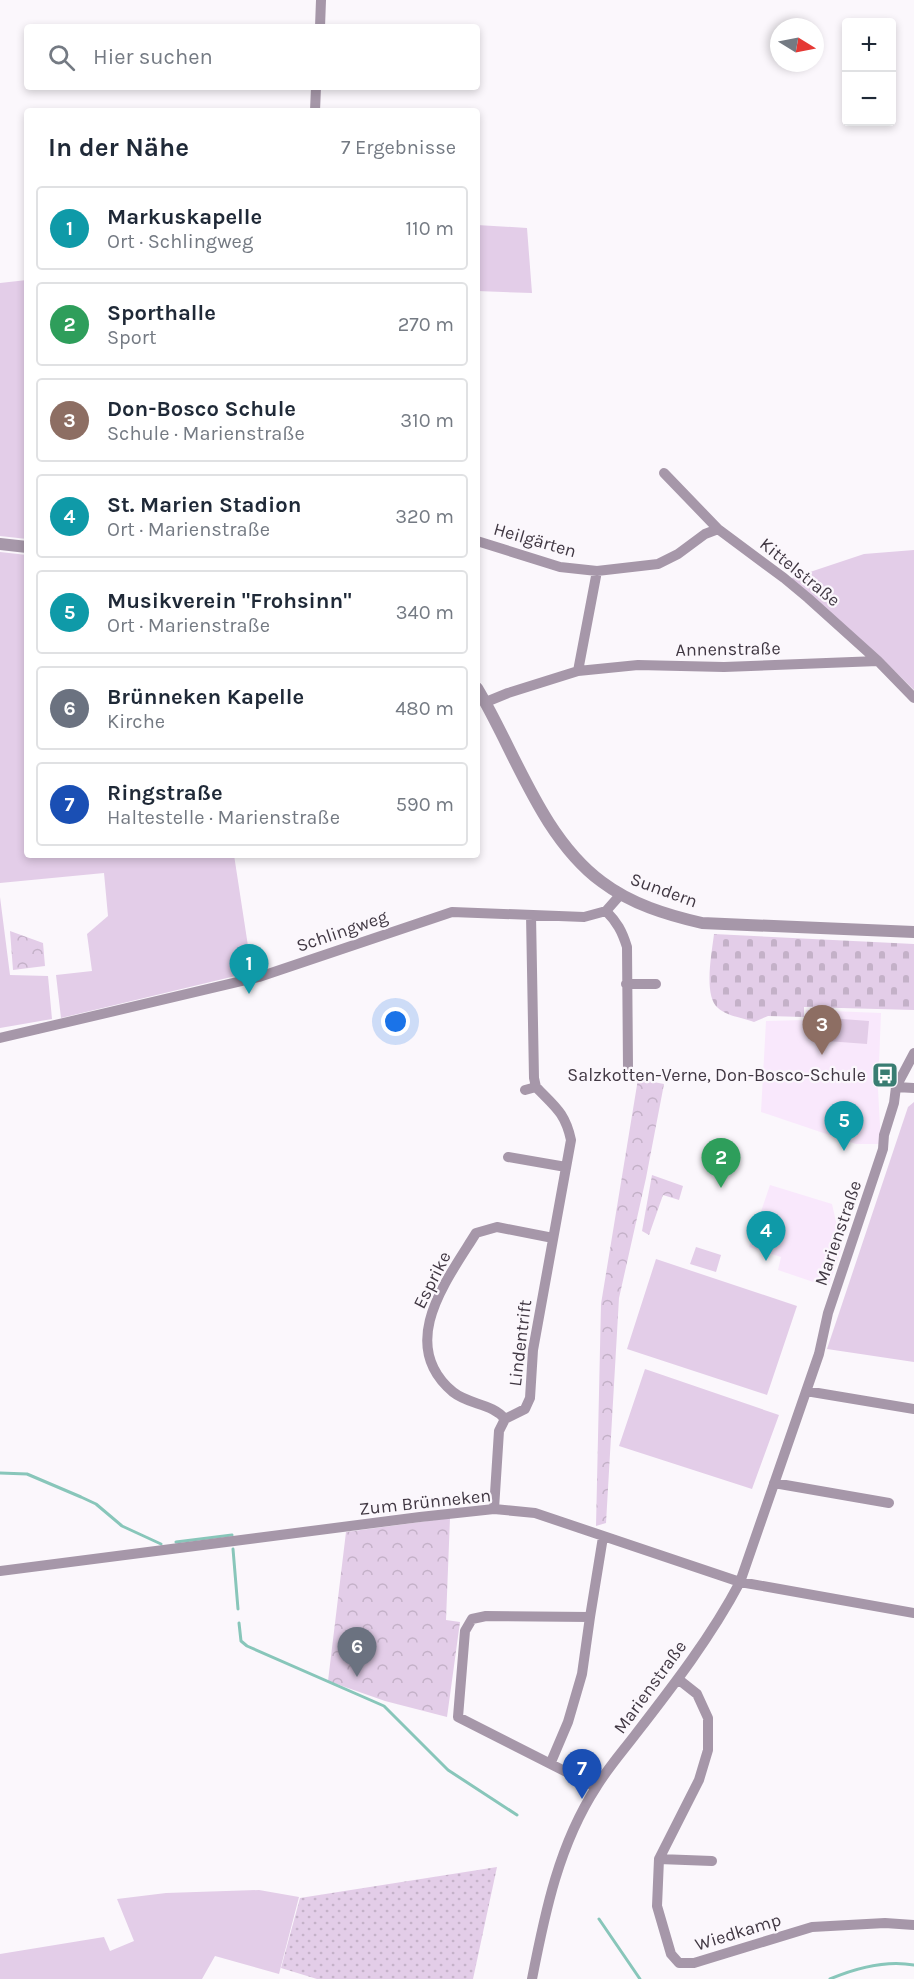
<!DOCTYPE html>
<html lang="de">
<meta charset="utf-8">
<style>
:root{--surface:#fff;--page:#f2f2f3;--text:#1f2937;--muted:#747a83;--line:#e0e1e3;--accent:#397d72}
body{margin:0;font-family:Karla,sans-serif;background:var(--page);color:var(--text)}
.controls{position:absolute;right:18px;top:18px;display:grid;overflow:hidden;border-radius:6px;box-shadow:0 3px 9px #0003}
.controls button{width:54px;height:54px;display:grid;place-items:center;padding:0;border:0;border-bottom:2px solid var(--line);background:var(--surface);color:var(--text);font:30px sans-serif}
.compass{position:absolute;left:770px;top:18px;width:54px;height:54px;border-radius:50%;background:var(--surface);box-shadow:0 3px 9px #0003;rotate:100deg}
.you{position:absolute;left:396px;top:1022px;width:21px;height:21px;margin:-15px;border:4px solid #fff;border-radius:50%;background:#1a73e8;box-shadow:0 0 0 9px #1a73e833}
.badge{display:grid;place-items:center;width:39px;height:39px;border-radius:50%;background:var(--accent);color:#fff;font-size:20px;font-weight:700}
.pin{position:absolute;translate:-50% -50px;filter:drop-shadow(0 2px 3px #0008)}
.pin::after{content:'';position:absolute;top:32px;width:21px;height:18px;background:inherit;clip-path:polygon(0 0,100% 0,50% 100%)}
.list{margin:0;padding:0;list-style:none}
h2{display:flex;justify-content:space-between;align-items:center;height:78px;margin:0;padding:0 24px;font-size:26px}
h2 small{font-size:20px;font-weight:400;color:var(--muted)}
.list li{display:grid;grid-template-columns:39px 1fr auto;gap:18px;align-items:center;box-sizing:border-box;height:84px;margin:0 12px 12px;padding:0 12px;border:2px solid var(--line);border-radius:6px}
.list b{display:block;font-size:22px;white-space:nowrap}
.list p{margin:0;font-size:20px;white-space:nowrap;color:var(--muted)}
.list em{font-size:20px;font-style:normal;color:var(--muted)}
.icon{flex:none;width:33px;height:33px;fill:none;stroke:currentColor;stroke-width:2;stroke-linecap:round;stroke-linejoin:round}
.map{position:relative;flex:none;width:914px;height:1979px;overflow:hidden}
.search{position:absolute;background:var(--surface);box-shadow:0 3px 9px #0003;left:24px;top:24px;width:456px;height:66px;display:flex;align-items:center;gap:15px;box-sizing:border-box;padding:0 21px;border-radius:6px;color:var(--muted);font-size:22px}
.panel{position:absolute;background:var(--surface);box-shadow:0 3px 9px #0003;left:24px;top:108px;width:456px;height:750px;border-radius:6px}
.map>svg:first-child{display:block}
</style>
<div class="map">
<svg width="914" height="1979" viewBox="0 0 914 1979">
<defs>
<pattern id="forest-crowns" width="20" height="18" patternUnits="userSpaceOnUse" patternTransform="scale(1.5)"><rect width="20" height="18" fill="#e3cde8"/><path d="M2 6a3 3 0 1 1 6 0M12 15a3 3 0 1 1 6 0" fill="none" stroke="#c4b1c8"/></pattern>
<pattern id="cemetery-stones" width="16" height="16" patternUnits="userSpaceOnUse" patternTransform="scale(1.5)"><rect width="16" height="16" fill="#e3cde8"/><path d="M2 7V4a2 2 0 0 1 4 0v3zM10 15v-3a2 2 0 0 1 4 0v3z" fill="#c4b1c8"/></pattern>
<pattern id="garden-dots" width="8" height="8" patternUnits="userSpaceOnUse" patternTransform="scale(1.5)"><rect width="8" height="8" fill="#e3cde8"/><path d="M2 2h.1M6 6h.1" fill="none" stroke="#c4b1c8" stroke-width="1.8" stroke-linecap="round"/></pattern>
</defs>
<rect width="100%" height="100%" fill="#fbf7fc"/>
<!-- built -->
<path fill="#f9e8fc" d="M 806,1010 L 881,1013 L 878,1089 L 881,1144 L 856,1144 L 761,1112 L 766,1021 L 806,1020 Z
M 770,1185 L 832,1204 L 842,1248 L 828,1287 L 778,1270 L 781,1257 L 749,1247 Z"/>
<!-- grass -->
<path fill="#e3cde8" d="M 477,225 L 527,228 L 532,293 L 477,291 Z
M 27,280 L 27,539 L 0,536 L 0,283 Z
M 914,550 L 914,690 L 879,656 L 789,579 L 864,554 Z
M 0,552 L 27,555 L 27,855 L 234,855 L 252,972 L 61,1018 L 56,975 L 92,971 L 87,934 L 108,916 L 104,873 L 0,883 Z
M 0,897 L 10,975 L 48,976 L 52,1019 L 0,1028 Z
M 829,1018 L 869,1021 L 867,1044 L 827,1041 Z
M 914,1102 L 914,1362 L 827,1349 L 908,1107 Z
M 696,1247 L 721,1255 L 716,1272 L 690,1264 Z
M 656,1259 L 797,1306 L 767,1395 L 627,1349 Z
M 645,1369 L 779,1415 L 752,1489 L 619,1446 Z
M 259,1890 L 299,1897 L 279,1974 L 215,1956 L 202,1979 L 0,1979 L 0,1954 L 104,1937 L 110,1951 L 134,1941 L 117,1899 L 166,1893 Z"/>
<!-- forest -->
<path fill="url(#forest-crowns)" d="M 10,931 L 43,943 L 45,966 L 13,970 Z
M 638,1079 L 664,1084 L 646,1178 L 619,1298 L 606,1523 L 596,1526 L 601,1304 Z
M 652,1175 L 683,1186 L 679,1200 L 663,1195 L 649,1235 L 642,1231 Z
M 450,1518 L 446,1620 L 460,1622 L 447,1717 L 385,1701 L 328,1681 L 346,1532 Z"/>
<!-- cemetery -->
<path fill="url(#cemetery-stones)" d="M 714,934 L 914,944 L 914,1010 L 804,1007 L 804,1017 L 768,1016 L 754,1022 C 744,1018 726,1016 718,1008 C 703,996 712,952 714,934 Z"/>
<!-- garden -->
<path fill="url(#garden-dots)" d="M 497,1867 L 473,1979 L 317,1979 L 281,1968 L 300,1898 Z"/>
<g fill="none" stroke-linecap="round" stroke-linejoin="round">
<!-- stream -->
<path stroke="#88c6ba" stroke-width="3" d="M 0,1473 L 27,1474 L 81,1497 L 96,1504 L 122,1526 L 161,1544
M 176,1542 L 232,1535
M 233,1549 L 238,1609
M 239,1623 L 241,1641 L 247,1646 L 384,1706 L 448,1770 L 517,1815
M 599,1919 L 640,1979
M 830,1979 C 856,1968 886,1960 914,1965"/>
<!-- minor -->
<path stroke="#a697a9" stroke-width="10" d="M 320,27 L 321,0
M 315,111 L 316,87
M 664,473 L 718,529 L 784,578 L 808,598 L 878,661 L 914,698
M 477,541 L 560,567 L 597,571 L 658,564 L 678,554 L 705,534 L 718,529
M 578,671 L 638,665 L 724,667 L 878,661
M 486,702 L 508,693 L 578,671 L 597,571
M 606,911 C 617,922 622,931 627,947 L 628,1068
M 531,915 L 534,1078 L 536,1087
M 626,984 L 656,984
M 0,1038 L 259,977 L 452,912 L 584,917 L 606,911 L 621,894
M 896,1087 L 914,1088
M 508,1157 L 566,1167
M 806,1391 L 914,1409
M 505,1419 C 492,1403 469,1405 453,1392 C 396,1344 447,1280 476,1233 L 497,1227 L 553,1238
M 774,1483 L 889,1503
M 494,1509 L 499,1431 L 505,1419 L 525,1409 L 530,1398 L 533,1350 L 571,1140 C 565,1112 554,1106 536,1087 L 525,1090
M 0,1571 L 420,1517 L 494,1509 L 535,1513 L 740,1582 L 914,1613
M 678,1679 L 697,1694 L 708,1718 L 708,1750 L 699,1780 L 659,1859 L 657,1906 L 671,1954 L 679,1963 L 694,1963 L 812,1927 L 885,1923 L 914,1925
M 551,1762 L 568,1722 L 582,1674 L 590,1617
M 596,1787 L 458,1717 L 465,1631 L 472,1619 L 486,1616 L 590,1617 L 603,1537
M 659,1859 L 712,1861
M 532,1979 C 545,1912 559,1844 597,1786 C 608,1768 622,1752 635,1735 C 673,1686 711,1637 740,1582 L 819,1354 L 828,1313 L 883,1149 L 884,1135 L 894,1103 L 896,1087 L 914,1053"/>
<!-- tertiary -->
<path stroke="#a697a9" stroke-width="12" d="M 0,544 L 27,547
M 477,688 C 515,751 541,837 602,882 C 631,904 667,915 702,923 L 914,932"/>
</g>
<!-- icons -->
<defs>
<symbol id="bus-square" viewBox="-11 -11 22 22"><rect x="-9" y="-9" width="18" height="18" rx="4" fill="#397d72" stroke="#fbf7fc"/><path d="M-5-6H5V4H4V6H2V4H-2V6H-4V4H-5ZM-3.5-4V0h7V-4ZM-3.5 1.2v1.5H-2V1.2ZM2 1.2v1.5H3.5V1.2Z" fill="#fff"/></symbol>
</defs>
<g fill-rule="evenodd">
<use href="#bus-square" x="870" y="1060" width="30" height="30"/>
</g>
<g text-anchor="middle" stroke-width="4.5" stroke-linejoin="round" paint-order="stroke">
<!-- street labels -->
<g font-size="18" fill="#413843" stroke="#fbf7fc">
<text transform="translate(535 540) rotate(16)" y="6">Heilgärten</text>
<text transform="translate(800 572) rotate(39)" y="6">Kittelstraße</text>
<text transform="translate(728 649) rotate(-1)" y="6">Annenstraße</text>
<text transform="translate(664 890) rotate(20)" y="6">Sundern</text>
<text transform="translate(342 931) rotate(-19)" y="6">Schlingweg</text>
<text transform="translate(838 1233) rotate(-71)" y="6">Marienstraße</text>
<text transform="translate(432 1280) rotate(-63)" y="6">Esprike</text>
<text transform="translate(520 1343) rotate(-83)" y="6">Lindentrift</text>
<text transform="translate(425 1502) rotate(-6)" y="6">Zum Brünneken</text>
<text transform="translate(650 1687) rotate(-54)" y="6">Marienstraße</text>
<text transform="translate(738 1932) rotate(-17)" y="6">Wiedkamp</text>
</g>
<!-- poi labels -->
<g font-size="18" fill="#413843" stroke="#fbf7fc" text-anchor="end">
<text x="866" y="1081">Salzkotten-Verne, Don-Bosco-Schule</text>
</g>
</g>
</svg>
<div class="controls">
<button>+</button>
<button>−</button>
</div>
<svg class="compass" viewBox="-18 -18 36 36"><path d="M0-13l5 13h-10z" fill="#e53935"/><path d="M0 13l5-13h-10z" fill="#747a83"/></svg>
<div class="you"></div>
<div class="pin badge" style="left:249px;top:994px;background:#0f9aa8">1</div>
<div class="pin badge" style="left:721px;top:1188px;background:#2e9e5b">2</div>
<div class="pin badge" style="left:822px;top:1055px;background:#8d6e63">3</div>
<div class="pin badge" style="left:766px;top:1261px;background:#0f9aa8">4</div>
<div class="pin badge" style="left:844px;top:1151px;background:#0f9aa8">5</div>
<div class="pin badge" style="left:357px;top:1677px;background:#6b7280">6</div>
<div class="pin badge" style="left:582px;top:1799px;background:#1a4fb4">7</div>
<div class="search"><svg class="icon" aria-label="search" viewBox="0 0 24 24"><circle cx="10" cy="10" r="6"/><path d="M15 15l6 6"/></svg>Hier suchen</div>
<section class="panel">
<h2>In der Nähe<small>7 Ergebnisse</small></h2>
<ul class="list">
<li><span class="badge" style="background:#0f9aa8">1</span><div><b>Markuskapelle</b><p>Ort · Schlingweg</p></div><em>110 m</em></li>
<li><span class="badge" style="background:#2e9e5b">2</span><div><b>Sporthalle</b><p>Sport</p></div><em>270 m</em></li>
<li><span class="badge" style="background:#8d6e63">3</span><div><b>Don-Bosco Schule</b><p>Schule · Marienstraße</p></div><em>310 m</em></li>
<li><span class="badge" style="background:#0f9aa8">4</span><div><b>St. Marien Stadion</b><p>Ort · Marienstraße</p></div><em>320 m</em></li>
<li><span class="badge" style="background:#0f9aa8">5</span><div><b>Musikverein &quot;Frohsinn&quot;</b><p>Ort · Marienstraße</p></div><em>340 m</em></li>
<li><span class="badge" style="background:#6b7280">6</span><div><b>Brünneken Kapelle</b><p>Kirche</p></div><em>480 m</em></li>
<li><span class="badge" style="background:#1a4fb4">7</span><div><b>Ringstraße</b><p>Haltestelle · Marienstraße</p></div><em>590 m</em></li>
</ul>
</section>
</div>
